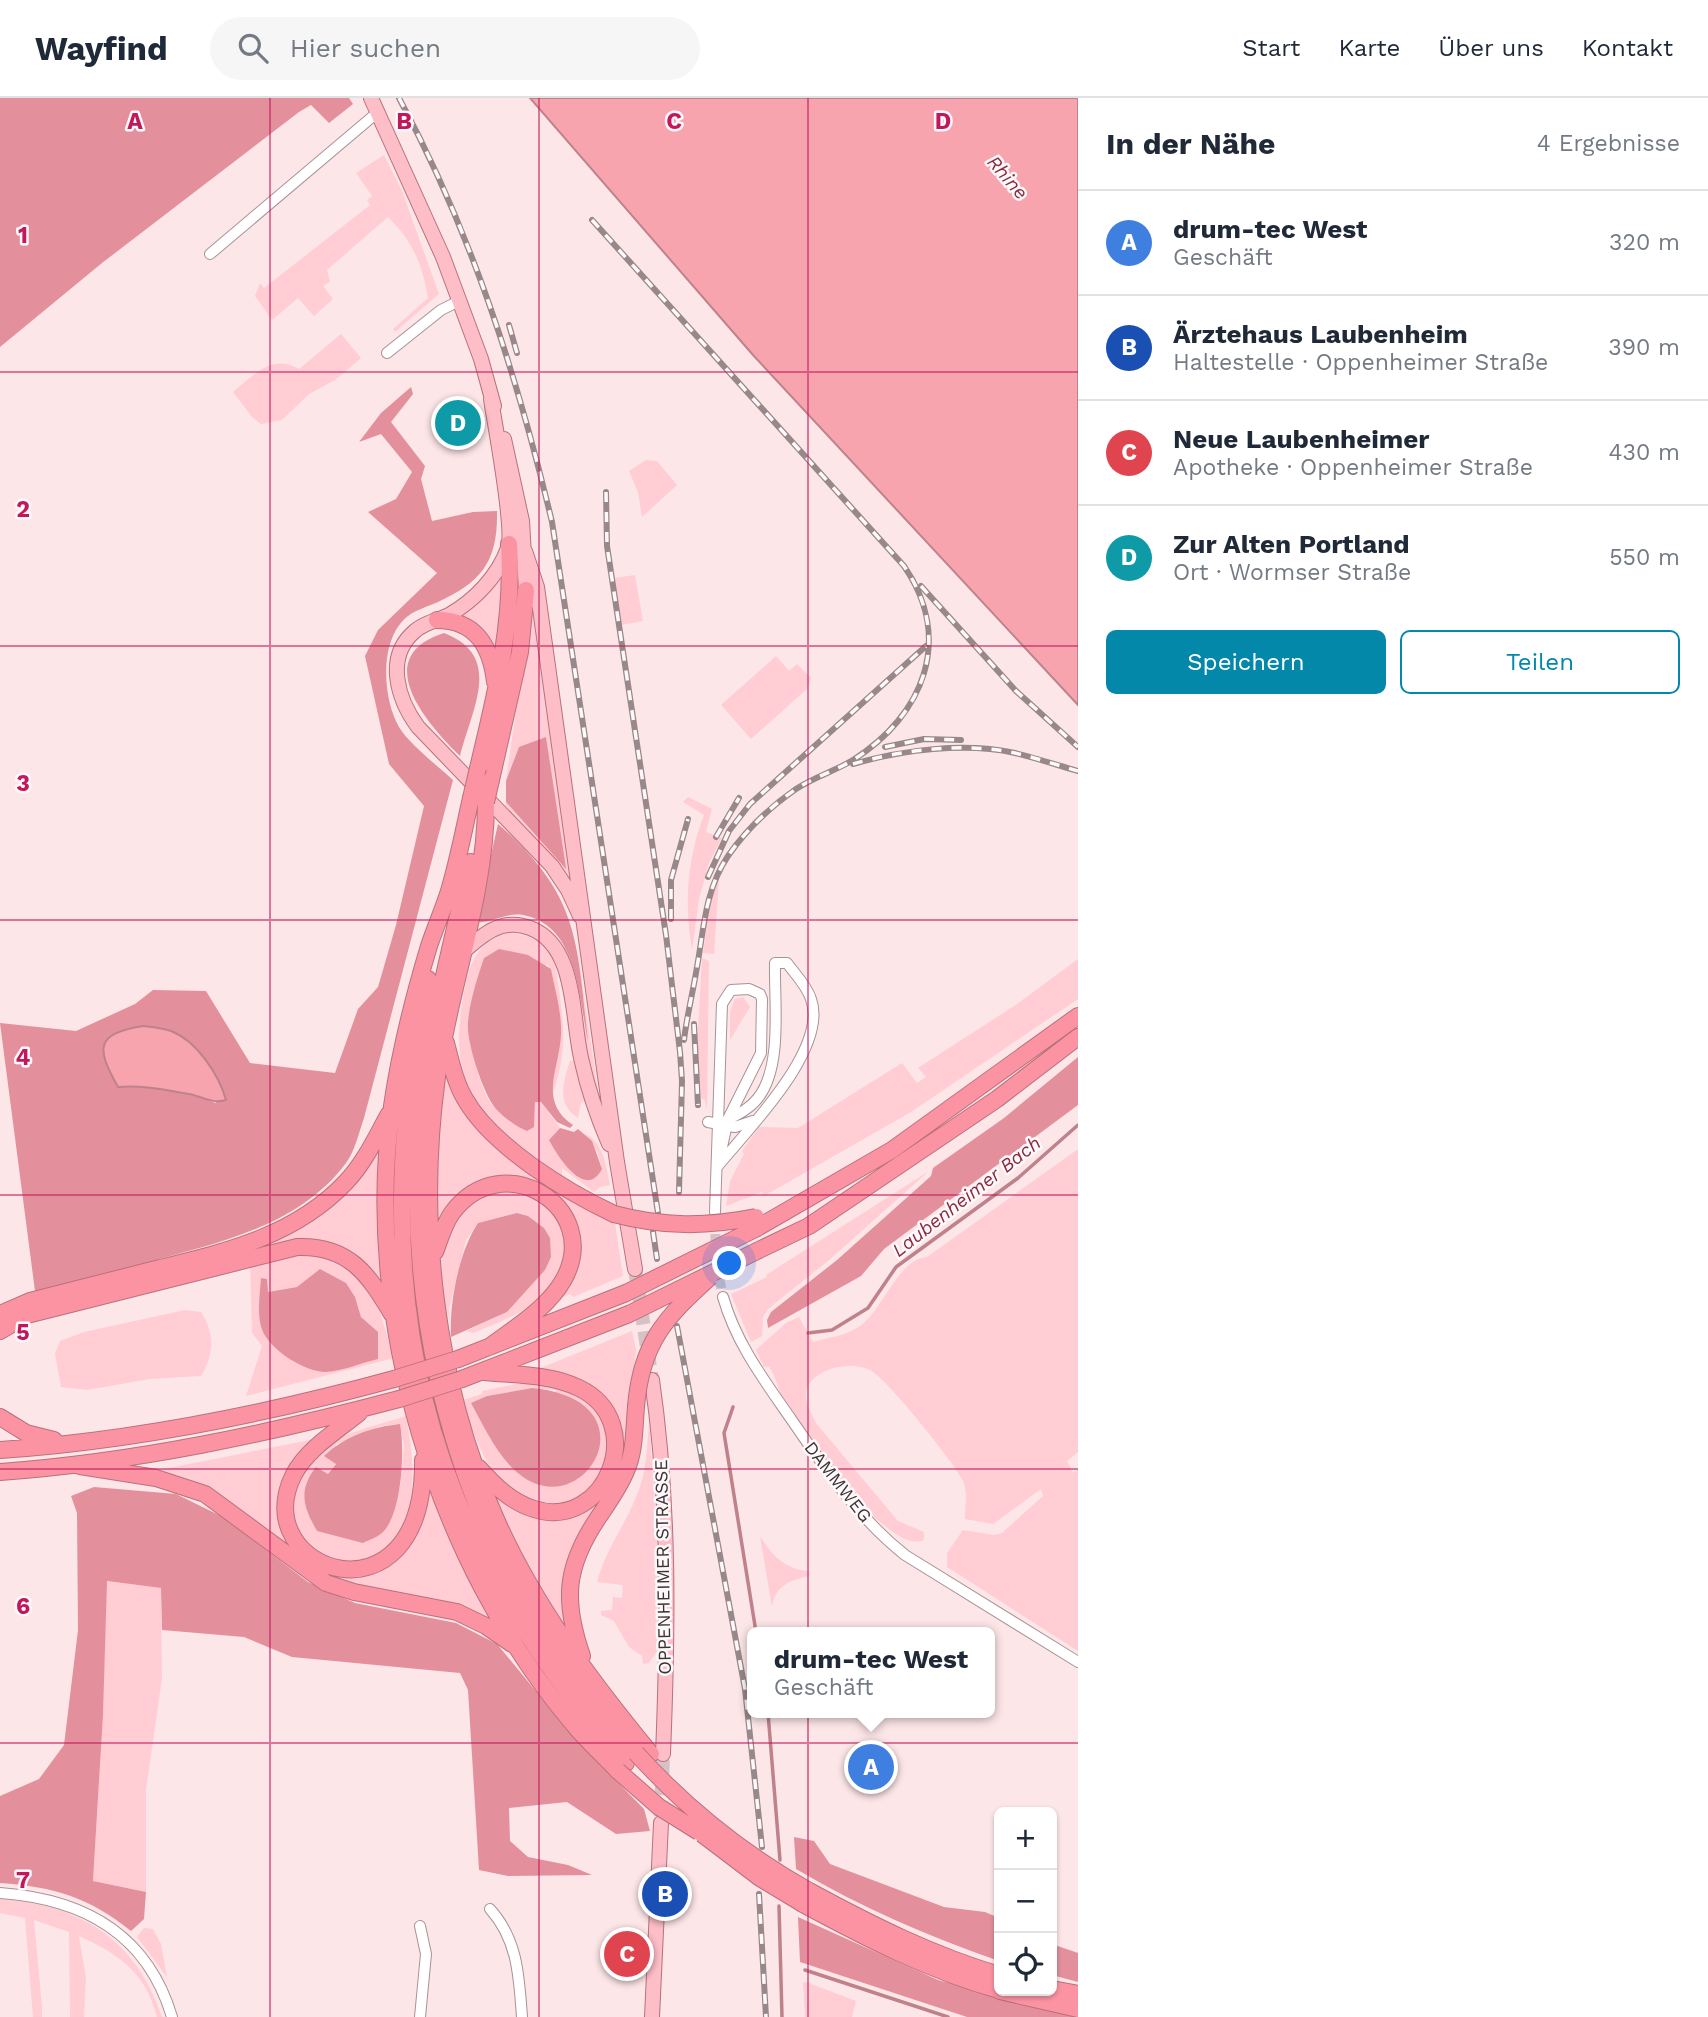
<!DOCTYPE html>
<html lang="de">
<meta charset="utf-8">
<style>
:root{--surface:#fff;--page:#f6f6f7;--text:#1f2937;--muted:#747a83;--line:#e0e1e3;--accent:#0488aa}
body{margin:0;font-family:"Work Sans",sans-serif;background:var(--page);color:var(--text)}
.controls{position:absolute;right:21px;bottom:21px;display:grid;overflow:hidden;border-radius:10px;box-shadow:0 2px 5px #0004}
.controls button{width:63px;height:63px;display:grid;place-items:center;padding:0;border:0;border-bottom:2px solid var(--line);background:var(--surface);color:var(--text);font:35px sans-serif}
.you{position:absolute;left:730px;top:1166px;width:24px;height:24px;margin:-18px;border:5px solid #fff;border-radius:50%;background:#1a73e8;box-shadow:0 0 0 10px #1a73e833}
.badge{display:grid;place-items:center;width:46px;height:46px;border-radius:50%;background:var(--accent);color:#fff;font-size:23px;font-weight:700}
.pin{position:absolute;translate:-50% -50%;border:4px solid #fff;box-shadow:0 2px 7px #0006}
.popup{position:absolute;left:747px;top:1529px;width:248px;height:91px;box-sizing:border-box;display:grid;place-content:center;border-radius:10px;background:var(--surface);filter:drop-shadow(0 2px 5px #0005);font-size:23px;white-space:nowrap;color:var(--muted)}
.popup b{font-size:26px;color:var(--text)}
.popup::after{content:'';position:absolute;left:50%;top:100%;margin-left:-14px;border:14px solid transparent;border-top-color:var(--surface)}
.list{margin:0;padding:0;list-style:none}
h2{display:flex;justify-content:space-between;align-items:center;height:91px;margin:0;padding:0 28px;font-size:30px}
h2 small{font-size:23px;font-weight:400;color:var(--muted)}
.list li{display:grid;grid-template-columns:46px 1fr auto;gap:21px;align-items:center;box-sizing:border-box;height:105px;padding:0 28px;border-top:2px solid var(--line)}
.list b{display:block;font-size:26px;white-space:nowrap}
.list p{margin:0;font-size:23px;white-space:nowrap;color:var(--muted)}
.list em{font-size:23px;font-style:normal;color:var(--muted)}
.actions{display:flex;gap:14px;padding:21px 28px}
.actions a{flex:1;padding:16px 0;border:2px solid var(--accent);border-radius:10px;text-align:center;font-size:24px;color:var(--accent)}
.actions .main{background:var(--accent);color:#fff}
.icon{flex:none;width:38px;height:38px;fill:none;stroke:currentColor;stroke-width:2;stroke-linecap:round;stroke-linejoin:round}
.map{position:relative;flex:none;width:1078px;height:1919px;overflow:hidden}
header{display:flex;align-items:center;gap:42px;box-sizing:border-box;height:98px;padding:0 35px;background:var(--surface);border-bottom:2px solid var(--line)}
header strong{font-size:33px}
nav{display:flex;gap:38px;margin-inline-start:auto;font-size:24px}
.search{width:490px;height:63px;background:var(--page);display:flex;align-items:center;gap:18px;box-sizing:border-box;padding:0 24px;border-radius:38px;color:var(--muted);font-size:26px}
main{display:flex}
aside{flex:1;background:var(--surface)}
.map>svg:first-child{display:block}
</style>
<header>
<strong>Wayfind</strong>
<div class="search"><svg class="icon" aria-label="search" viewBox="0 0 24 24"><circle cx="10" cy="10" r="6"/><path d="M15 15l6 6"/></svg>Hier suchen</div>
<nav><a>Start</a><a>Karte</a><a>Über uns</a><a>Kontakt</a></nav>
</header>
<main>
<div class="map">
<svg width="1078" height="1919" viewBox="0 0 1078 1919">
<rect width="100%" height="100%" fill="#fde6e8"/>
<!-- green -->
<path fill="#ffcdd3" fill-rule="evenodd" d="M 384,57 L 402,93 L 439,196 L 395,234 L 393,231 L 428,200 C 422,165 413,144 388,119 L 327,172 L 330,184 L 323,188 L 333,201 L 314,218 L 298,200 L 272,222 L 255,198 L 260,185 L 264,190 L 370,107 L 367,102 L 372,98 L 356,75 Z
M 341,236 L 361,260 L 335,282 L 309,296 L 282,322 L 261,326 L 252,319 L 233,294 C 254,277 272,255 299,271 Z
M 646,362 L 657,363 L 677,387 L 642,419 L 638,394 L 629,373 Z
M 501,475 L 503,476 L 496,551 L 481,531 L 457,517 Z
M 635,477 L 643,523 L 621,527 L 614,480 Z
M 530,515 L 533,515 L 574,781 L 569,782 L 505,708 L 506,704 L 565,769 L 519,649 L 506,683 Z
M 776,558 L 789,573 L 797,566 L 811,580 L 808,590 L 751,641 L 721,607 Z
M 688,699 L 712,711 L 706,734 L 722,740 L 709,765 L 699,801 L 692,852 C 684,806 687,761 704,717 L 683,704 Z
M 719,781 L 714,856 L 703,855 L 710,804 Z
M 509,835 C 525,837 541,840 550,856 C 557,866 557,880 559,892 C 565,933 566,958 552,998 L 552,980 L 560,925 L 551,871 L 547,866 L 470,943 C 476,963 480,995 495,1010 C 504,1020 522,1024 534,1029 L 535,1004 L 541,1004 L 560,1030 L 549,1042 L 602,1071 L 598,1055 L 584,1035 C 604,1045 606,1067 610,1087 L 600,1089 L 594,1094 L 562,1070 L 562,1078 C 478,1019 443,994 466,884 C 472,859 482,841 509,835 Z
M 702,860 L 709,863 L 707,1012 L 705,1002 L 701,1000 L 697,950 Z
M 1078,861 L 1078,902 L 1075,903 L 911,1014 L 764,1098 L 762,1094 L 726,1108 L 730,1083 L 744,1056 L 742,1053 L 759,1029 L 798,1030 L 902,965 L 917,985 L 926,979 L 918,970 L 1017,906 Z
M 571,862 L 586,934 L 579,865 L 599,999 L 586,961 Z
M 743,899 L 750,909 L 730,942 L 730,914 L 735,901 Z
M 570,963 L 575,963 L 586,1003 L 581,1004 L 578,1020 C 556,1006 563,985 570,963 Z
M 445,975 C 471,1045 550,1092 615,1125 L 623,1178 L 573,1199 L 570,1196 L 559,1201 L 575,1130 L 507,1080 L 437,1125 L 438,1028 Z
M 380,1047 L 384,1189 L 323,1144 L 0,1226 L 0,1221 L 261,1147 Z
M 1078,1051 L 1078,1354 L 1067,1363 L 1073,1375 L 1078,1371 L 1078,1553 L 947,1469 L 947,1455 L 963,1432 L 994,1437 L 1002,1435 L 1043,1398 L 1041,1391 L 993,1426 L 965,1421 C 965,1410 968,1393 963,1383 C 953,1363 887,1281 870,1272 C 851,1263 811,1269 806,1295 C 805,1304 812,1317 816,1325 L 898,1423 L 924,1434 L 924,1442 C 887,1459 803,1331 783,1304 C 778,1292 777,1279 769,1269 L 764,1269 L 756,1252 L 786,1225 L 799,1219 L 813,1244 C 828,1240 848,1237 860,1228 C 883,1212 898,1161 927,1159 Z
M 929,1073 L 828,1163 L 768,1211 L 763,1219 L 762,1238 L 751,1244 L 731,1196 L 767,1179 L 766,1177 Z
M 511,1090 C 523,1096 541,1100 551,1108 C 558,1114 565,1134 566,1143 C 568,1198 516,1218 473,1235 L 466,1233 L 507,1214 L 545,1172 L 544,1130 L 528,1118 L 517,1115 L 478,1125 L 466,1142 L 449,1211 L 450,1224 L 443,1197 L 441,1163 L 453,1124 L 483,1096 Z
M 318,1153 C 377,1176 376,1205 394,1260 L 246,1298 L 262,1248 L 252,1235 L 250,1165 ZM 267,1181 L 267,1194 L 297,1189 L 355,1199 L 361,1219 L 378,1235 L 259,1216 Z
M 185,1212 L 201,1214 C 215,1236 214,1256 201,1278 L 150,1281 L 87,1292 L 61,1289 L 55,1256 L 60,1243 L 84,1234 Z
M 632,1233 L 636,1252 L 625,1363 L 580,1438 L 567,1531 C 534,1497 510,1437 493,1393 L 537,1417 L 610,1387 L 608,1307 L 528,1275 Z
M 516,1286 C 555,1284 613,1299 607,1349 C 606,1356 607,1368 603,1375 C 596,1390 581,1399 567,1403 C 504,1424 476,1348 463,1302 L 482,1296 L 482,1293 ZM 532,1290 L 556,1292 L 512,1369 L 489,1338 L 472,1306 L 487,1298 Z
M 406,1318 C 412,1355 415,1371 410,1408 C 409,1414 409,1424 407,1429 C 404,1434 397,1440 392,1445 C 332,1510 242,1405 328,1347 C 352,1331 380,1327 406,1318 ZM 400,1326 L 404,1348 L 400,1390 L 317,1433 C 301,1405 304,1397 316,1369 L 328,1376 L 336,1365 L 336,1346 L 380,1328 Z
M 649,1323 L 657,1436 L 658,1552 L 649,1565 L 643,1566 L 642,1558 L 629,1549 L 614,1523 L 601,1517 L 601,1513 L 612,1512 L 613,1499 L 622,1500 L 623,1487 L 597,1484 C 606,1451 624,1429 636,1399 C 647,1375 647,1349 649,1323 Z
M 315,1341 L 282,1394 L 307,1466 L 158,1376 L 159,1372 Z
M 428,1390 L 462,1465 L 494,1524 L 361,1490 L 320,1475 C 387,1486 421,1456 428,1390 Z
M 760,1438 C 771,1456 785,1472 809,1473 L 809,1478 C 791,1482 775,1487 772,1509 Z
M 106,1483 L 161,1490 L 162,1580 L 146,1692 L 146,1794 L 93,1783 L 103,1617 Z
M 0,1801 C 81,1807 136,1841 162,1919 L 157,1919 C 146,1875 119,1856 79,1838 L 86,1880 L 84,1919 L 70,1919 L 69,1834 L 34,1822 L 42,1909 L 42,1919 L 33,1919 L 25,1820 L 0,1815 Z
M 144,1830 L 153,1831 L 161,1846 L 167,1879 L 137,1839 Z
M 806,1884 L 856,1903 L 852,1919 L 805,1919 L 803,1885 Z"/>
<!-- forest -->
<path fill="#e3909c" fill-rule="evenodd" d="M 0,0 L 349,0 L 353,6 L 329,25 L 311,7 L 299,14 L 102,165 L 0,249 Z
M 411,289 L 413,296 L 391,324 L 425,368 L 421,381 L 432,423 L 473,414 L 497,413 C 498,463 482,484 438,504 C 429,508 416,512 408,518 C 379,540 382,600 399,629 C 409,646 438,668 453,682 L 364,1020 C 359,1034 355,1053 346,1065 C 299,1128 220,1144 149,1164 C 111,1174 73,1185 35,1193 L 0,925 L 76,933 L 135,906 L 153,892 L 206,893 L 250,965 L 335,975 L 358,911 L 378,889 L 396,827 L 424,708 L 389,666 L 365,558 L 378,532 L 437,475 L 368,414 L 396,401 L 412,374 L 381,336 L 359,344 L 381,315 ZM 197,953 L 216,1005 C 185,994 151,986 119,989 Z
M 444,535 C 504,558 472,610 460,658 C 426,625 369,559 444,535 Z
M 546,639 L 566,770 L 566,771 L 506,704 L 506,683 L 519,649 Z
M 498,726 C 580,797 577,844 588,944 C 579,901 578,827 523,817 C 506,814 490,826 476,824 Z
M 499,851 L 528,857 L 551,871 C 555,892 562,915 561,936 C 560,970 537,1003 573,1027 L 570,1030 L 557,1024 L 541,1004 L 535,1004 L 534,1029 L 527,1033 C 516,1029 499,1016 493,1007 C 482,991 466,943 468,924 C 470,902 477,881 484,860 Z
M 1078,959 L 1078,1007 L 884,1151 L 861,1178 L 768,1230 L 767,1222 L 771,1214 L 837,1162 L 931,1078 L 933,1070 L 1004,1020 Z
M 560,1030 L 574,1034 L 578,1031 L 592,1043 L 602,1071 C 585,1103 557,1057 549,1042 Z
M 517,1115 L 528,1118 L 544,1130 L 550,1140 L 551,1159 L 545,1172 L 507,1214 L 451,1239 C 449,1206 459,1153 478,1125 Z
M 320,1171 L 346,1185 L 355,1199 L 361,1219 L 378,1234 L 378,1261 C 361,1265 343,1273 326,1274 C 305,1274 272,1253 263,1234 C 256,1218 260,1197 261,1180 L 267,1181 L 268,1194 L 297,1189 Z
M 532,1290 C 648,1301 594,1410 534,1385 C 504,1373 486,1332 471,1305 L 487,1298 Z
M 400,1326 C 405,1351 402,1415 383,1434 C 378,1439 369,1442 363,1445 L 317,1433 C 303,1409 298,1392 316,1369 L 328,1376 L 336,1366 L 324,1358 C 345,1338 372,1329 400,1326 Z
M 94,1389 L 176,1396 L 223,1419 L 308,1484 L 355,1505 L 456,1525 L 497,1546 L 577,1643 L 644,1711 L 650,1733 L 616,1736 L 567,1704 L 509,1710 L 510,1743 L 528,1759 L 568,1767 L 592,1777 L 508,1778 L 479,1772 L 468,1592 L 460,1575 L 292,1559 L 244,1539 L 162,1532 L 161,1490 L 107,1483 L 103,1617 L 93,1783 L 146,1794 L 144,1821 L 131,1833 C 88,1799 55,1789 0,1785 L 0,1698 L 39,1681 L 64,1647 L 78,1532 L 77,1415 L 71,1398 Z
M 794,1739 L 814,1743 L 830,1766 L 944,1809 L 985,1814 L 999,1820 L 999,1863 C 928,1838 860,1809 796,1771 Z
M 798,1819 L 938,1882 L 1077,1919 L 967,1919 L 800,1864 Z
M 1052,1846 L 1078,1855 L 1078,1884 L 1052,1877 Z"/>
<!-- water -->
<path fill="#f8a4af" stroke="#bf828a" stroke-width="2" d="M 530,0 L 1078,0 L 1078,607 L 753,257 Z
M 143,928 C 152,929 163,930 171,933 C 197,943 219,977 226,1002 C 212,1006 204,999 189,996 C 166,992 142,987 118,989 C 96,950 95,936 143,928 Z"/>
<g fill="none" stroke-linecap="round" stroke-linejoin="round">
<!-- stream -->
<path stroke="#bf828a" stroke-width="3.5" d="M 808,1235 L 832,1232 L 868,1210 L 896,1169 L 1018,1080 L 1078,1027
M 733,1309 L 724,1335 L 756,1534
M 768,1615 L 780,1762
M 779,1808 L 782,1919
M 805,1872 L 948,1919"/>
<!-- minor-tunnel -->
<path stroke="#d6c2c4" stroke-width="10" stroke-dasharray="10 5" stroke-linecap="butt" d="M 715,1121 L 716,1165 L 723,1199"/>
<!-- major-tunnel -->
<path stroke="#d6c2c4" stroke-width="14" stroke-dasharray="14 7" stroke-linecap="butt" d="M 635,1171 L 652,1282
M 661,1718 L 663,1656"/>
<defs>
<path id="minor" d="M 210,156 L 378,14
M 387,255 L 441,212 L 459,203
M 708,1024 L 735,1029 L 753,1023
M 717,1069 C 747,1032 829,951 811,901 C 807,888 795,876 787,865 L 775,865 C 774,904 783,968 758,1000 C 748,1013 732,1019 718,1027
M 715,1114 L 722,906 L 731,892 L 749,891 L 760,896 L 762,901 L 761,955 L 728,1021 L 719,1063
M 723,1199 C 736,1245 764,1282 791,1321 C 825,1370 857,1419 905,1457 L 1078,1564
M 0,1795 C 83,1801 147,1835 172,1919
M 490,1811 C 518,1842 519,1879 522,1919
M 420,1919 L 426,1856 L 420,1828"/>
<path id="major" d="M 371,0 L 443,159 L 481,261 L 494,308
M 491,301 C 495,329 515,430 508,450 C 498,478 475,502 449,517 C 437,523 425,524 415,533 C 384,559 398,602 418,629 L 552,768 L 568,792 L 580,818
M 504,341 L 522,423 L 526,492 L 531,502
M 525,453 L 537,489 L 617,1064 L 635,1171
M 463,854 C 482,837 502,819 530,830 C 578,848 571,922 582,964 C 588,992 598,1020 609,1046
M 652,1282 C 670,1406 668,1531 663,1656
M 652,1919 L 661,1725"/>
<path id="highway" d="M 437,522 C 476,522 491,549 495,584
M 478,670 C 496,595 514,524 509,446
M 491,682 L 520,554 L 526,492
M 471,700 C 464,731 458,763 449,793 C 443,812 435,830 429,848 C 413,901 400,953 392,1008 C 362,1219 436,1465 574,1627 C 587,1643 604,1658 618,1673
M 486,704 C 486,797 450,887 437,979 C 417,1125 435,1283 495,1419 C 533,1506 591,1583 651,1656
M 471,764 C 451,846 430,928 422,1013 C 404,1190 444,1378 539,1530 C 567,1575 601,1615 636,1655
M 428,881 C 363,1187 416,1429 626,1665
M 446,945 C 451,964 455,984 465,1001 C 492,1048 565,1093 614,1116
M 757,1130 L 892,1052 L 1078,918
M 759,1152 L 809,1128 L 997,1001 L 1078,939
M 435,1154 C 440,1141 444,1126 452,1115 C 502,1047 603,1109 564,1181 C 548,1210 516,1229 489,1249
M 0,1216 L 30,1203 C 73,1192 117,1181 160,1170 C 229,1153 296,1137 346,1084 C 365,1064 376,1039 389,1016
M 0,1233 L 27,1217 L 297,1149 C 349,1147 368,1176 392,1216
M 458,1261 L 626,1195
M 462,1281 L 629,1216
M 359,1315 C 337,1333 308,1350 294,1376 C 244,1474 425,1535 423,1362
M 0,1319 L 26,1335 L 54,1342
M 0,1352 C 133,1343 266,1316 394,1281
M 80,1368 L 156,1380 L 205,1396 L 326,1485 L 354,1494 L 457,1514 L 486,1528 L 512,1546
M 479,1370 C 494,1387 511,1404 534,1411 C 606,1434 650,1324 579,1290 C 551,1276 515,1277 484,1274
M 0,1374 C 136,1364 267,1336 399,1301
M 582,1558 C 563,1503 565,1469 598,1420 C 608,1405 619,1390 626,1373 C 635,1353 634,1331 636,1309
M 811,1794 C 872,1827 932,1857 999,1877
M 803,1806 C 866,1840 930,1873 999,1892
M 1052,1891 L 1078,1896
M 1000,1893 L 1078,1911"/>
</defs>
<!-- minor casing -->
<use href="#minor" stroke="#a89295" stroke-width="12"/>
<!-- major casing -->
<use href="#major" stroke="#b8717c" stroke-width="16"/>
<!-- highway casing -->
<use href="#highway" stroke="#b8717c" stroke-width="18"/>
<!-- minor -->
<use href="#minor" stroke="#fff" stroke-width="10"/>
<!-- major -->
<use href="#major" stroke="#fdbec8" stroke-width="14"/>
<!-- highway -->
<use href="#highway" stroke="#fc93a3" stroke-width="16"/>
<defs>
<path id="rail" d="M 399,0 C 471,133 517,277 552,424 L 658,1115
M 592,122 L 904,468 C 954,541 924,617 853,662 C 835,673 814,679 796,691 C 770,709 746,732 728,758 C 705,792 704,830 697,869 C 693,894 687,917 684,942
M 509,227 L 517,255
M 606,394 L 607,448 L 666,837 L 680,954 L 682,983 L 679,1094
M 921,488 L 1016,593 L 1078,649
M 885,649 L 924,641 L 961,642
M 853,666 C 902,652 964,644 1015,655 C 1036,660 1057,667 1078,673
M 716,739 L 739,700
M 708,779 L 729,733 L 750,706 L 926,548
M 671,821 L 671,782 L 688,721
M 694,926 L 698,1007
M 653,1134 L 657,1161
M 677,1228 L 745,1591 L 762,1749
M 759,1796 L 766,1919"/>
</defs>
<!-- rail casing -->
<use href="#rail" stroke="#988889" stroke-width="6"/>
<!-- rail -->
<use href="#rail" stroke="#fdf8f9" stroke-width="3.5" stroke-dasharray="10" stroke-linecap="butt"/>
<defs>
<path id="highway-bridge" d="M 471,700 L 478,670
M 486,704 L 491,682
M 614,1116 C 663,1129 706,1129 756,1119
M 626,1195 L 757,1130
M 629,1216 L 759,1152
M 394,1281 L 458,1261
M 399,1301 L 462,1281
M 636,1309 C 641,1245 665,1220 710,1179
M 636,1655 C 686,1710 746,1758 811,1794
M 618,1673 L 659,1709 L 699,1734
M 702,1736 L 760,1780 L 803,1806"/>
</defs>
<!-- highway-bridge casing -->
<use href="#highway-bridge" stroke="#b8717c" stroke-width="18" stroke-linecap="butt"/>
<!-- highway-bridge -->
<use href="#highway-bridge" stroke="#fc93a3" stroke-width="16"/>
</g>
<!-- grid -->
<path fill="none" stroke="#c2185b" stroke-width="2" stroke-opacity="0.55" d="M 270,0 L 270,1919M 539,0 L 539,1919M 808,0 L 808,1919M 0,274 L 1078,274M 0,548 L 1078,548M 0,822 L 1078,822M 0,1097 L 1078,1097M 0,1371 L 1078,1371M 0,1645 L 1078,1645"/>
<g text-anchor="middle" stroke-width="5" stroke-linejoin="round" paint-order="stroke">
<!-- street labels -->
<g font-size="18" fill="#3b3233" stroke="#fdf8f9">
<text transform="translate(838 1384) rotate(52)" y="6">DAMMWEG</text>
<text transform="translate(663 1469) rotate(-91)" y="6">OPPENHEIMER STRASSE</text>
</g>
<!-- water labels -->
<g font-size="19" font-style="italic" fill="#8a2a40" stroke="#fdf8f9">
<text transform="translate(1008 79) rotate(49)" y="7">Rhine</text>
<text transform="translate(966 1098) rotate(-38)" y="7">Laubenheimer Bach</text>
</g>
</g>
<g font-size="23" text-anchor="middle" font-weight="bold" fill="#c2185b" stroke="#fdf8f9" stroke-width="5" stroke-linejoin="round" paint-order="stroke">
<text x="135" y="31">A</text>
<text x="404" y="31">B</text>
<text x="674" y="31">C</text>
<text x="943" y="31">D</text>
<text x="23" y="145">1</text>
<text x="23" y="419">2</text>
<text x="23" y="693">3</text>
<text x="23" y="967">4</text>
<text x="23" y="1242">5</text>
<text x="23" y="1516">6</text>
<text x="23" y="1790">7</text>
</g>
</svg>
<div class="controls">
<button>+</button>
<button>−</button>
<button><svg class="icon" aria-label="locate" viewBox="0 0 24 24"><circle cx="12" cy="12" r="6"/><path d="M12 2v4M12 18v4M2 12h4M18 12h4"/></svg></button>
</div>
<div class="you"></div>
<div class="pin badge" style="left:871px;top:1669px;background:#3f7fe0">A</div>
<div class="popup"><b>drum-tec West</b>Geschäft</div>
<div class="pin badge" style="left:665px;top:1796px;background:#1a4fb4">B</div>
<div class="pin badge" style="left:627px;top:1856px;background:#e0444e">C</div>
<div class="pin badge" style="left:458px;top:325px;background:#0f9aa8">D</div>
</div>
<aside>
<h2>In der Nähe<small>4 Ergebnisse</small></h2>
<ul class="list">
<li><span class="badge" style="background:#3f7fe0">A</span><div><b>drum-tec West</b><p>Geschäft</p></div><em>320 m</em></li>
<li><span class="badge" style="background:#1a4fb4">B</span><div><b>Ärztehaus Laubenheim</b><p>Haltestelle · Oppenheimer Straße</p></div><em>390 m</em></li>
<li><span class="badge" style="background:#e0444e">C</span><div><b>Neue Laubenheimer</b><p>Apotheke · Oppenheimer Straße</p></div><em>430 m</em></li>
<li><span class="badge" style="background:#0f9aa8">D</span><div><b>Zur Alten Portland</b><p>Ort · Wormser Straße</p></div><em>550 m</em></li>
</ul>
<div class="actions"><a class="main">Speichern</a><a>Teilen</a></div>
</aside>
</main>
